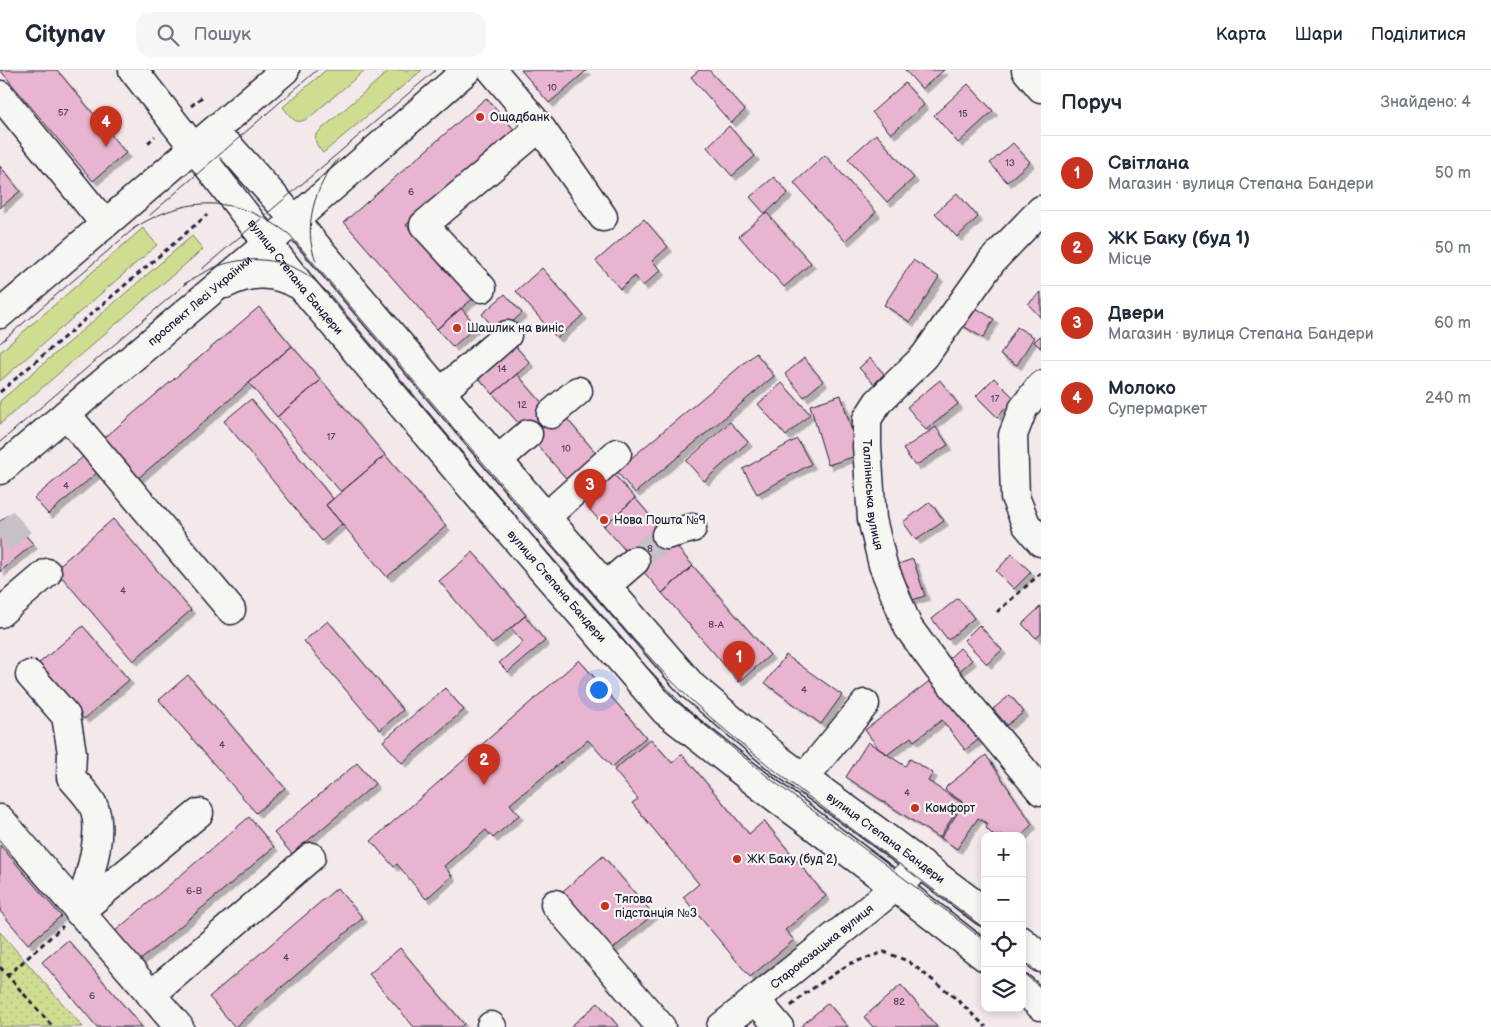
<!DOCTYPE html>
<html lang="uk">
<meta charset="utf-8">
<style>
:root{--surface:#fff;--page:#f6f6f7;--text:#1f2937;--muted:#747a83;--line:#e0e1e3;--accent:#c8321e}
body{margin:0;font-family:"Balsamiq Sans",sans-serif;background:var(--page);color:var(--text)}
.controls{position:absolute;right:15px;bottom:15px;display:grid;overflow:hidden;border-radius:10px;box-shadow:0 2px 8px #0003}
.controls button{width:45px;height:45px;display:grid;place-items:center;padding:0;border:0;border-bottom:1px solid var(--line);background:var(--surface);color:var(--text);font:25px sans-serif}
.you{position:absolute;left:598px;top:619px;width:18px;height:18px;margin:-12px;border:4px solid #fff;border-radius:50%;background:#1a73e8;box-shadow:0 0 0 8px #1a73e833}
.badge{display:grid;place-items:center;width:32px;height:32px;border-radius:50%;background:var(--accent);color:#fff;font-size:16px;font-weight:700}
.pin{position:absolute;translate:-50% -41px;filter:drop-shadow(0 1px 2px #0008)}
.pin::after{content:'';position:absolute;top:26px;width:18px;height:15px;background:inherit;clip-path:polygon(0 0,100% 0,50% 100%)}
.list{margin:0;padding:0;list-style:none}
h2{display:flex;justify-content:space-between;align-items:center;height:65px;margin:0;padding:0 20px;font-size:21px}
h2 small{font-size:16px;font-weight:400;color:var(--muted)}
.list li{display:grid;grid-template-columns:32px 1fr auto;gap:15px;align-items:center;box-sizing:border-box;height:75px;padding:0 20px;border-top:1px solid var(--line)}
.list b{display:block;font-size:19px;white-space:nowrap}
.list p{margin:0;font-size:16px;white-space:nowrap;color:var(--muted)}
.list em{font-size:16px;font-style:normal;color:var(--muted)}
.icon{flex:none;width:28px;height:28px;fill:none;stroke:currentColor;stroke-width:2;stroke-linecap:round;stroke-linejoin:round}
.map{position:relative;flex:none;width:1041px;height:957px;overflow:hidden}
header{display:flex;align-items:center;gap:30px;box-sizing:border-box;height:70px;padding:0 25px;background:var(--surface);border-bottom:1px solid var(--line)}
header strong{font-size:24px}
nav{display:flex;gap:28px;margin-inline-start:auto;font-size:18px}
.search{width:350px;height:45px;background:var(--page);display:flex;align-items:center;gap:12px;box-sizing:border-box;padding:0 18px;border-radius:15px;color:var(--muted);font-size:19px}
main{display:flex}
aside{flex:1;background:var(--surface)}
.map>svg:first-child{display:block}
</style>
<header>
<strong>Citynav</strong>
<div class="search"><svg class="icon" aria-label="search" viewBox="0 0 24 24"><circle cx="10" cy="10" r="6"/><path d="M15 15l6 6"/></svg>Пошук</div>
<nav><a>Карта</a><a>Шари</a><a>Поділитися</a></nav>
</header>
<main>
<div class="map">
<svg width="1041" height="957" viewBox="0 0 1041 957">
<defs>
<pattern id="park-dots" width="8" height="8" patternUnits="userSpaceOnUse" patternTransform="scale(1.25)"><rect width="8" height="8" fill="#cfdd91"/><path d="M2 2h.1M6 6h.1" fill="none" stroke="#b1bd7e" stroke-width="1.8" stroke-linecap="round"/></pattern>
<filter id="shadow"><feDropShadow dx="4.5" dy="4.5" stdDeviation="0" flood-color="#0004"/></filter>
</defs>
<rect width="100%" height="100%" fill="#f3e9eb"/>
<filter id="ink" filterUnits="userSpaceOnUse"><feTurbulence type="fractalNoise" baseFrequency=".02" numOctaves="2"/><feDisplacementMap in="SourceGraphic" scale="10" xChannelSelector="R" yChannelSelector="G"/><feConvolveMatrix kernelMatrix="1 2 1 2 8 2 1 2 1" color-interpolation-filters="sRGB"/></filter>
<g filter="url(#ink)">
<!-- grass -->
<path fill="#cfdd91" stroke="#788066" d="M 326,0 L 365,0 L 310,47 C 295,57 292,48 283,37 Z
M 390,0 L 422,0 L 323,83 C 318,77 314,73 316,64 Z
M 143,158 L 157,175 L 0,311 L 0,282 Z
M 192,166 L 203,179 L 0,354 L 0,331 Z"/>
<!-- park -->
<path fill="url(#park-dots)" stroke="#788066" d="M 0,862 L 83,957 L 0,957 Z"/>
<!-- building -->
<path fill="#e8b4cf" stroke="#22223b" filter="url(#shadow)" d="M 0,0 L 57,0 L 126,83 L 93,111 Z
M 521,0 L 587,0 L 549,33 Z
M 699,0 L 709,0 L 745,40 L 731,53 L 691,7 Z
M 905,0 L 944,0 L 922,19 Z
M 905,13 L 924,35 L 891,64 L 872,42 Z
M 968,14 L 993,41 L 958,73 L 934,45 Z
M 486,28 L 519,65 L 484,86 L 406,155 L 445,200 L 451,195 L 477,225 L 437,259 L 344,152 Z
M 729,56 L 755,86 L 732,106 L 707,77 Z
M 876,64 L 914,108 L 887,132 L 848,89 Z
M 1013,73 L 1030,92 L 1007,112 L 990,93 Z
M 825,85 L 876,142 L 845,171 L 794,113 Z
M 0,96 L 20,121 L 0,138 Z
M 774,107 L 788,123 L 765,144 L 750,127 Z
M 957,123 L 978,147 L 957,167 L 935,143 Z
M 766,142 L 811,193 L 784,217 L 739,166 Z
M 644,149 L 668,177 L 652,191 L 661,200 L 643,216 L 635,206 L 620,219 L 596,191 Z
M 913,190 L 939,207 L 910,252 L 884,235 Z
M 542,198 L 583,245 L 557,268 L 516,221 Z
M 1041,222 L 1041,248 L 1028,234 Z
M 505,224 L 522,243 L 499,264 L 482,244 Z
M 968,233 L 994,249 L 983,268 L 957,252 Z
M 259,237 L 292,276 L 136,410 L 102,370 Z
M 461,238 L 476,256 L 453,277 L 437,259 Z
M 1017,257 L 1034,267 L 1017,295 L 1000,285 Z
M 1041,265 L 1041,278 L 1034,272 Z
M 511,271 L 530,293 L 493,324 L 474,303 Z
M 292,276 L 321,310 L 277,347 L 249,313 Z
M 756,283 L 774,306 L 635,423 L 616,401 Z
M 804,288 L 823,311 L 804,327 L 785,304 Z
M 870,288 L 884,304 L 874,314 L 859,298 Z
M 517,304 L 555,348 L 531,368 L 493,324 Z
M 994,308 L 1015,329 L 997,347 L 976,326 Z
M 321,310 L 385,385 L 341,422 L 277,347 Z
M 940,310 L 958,334 L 926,360 L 907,337 Z
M 782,313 L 810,344 L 786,366 L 758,334 Z
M 841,325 L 859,385 L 828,395 L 810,335 Z
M 251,329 L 333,429 L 326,435 L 342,454 L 322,471 L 224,351 Z
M 561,342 L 601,389 L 571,414 L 531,368 Z
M 730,352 L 748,372 L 704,411 L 686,391 Z
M 936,357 L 948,375 L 915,396 L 903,379 Z
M 797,369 L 811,394 L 757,424 L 743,399 Z
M 385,385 L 446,456 L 387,507 L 326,435 Z
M 84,386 L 98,402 L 48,444 L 34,428 Z
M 610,400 L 635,428 L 604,456 L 579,427 Z
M 635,428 L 693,496 L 662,523 L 604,456 Z
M 930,432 L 944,451 L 916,470 L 903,452 Z
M 8,445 L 33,474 L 0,502 L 0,451 Z
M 113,449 L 191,540 L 133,591 L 55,499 Z
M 473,482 L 526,545 L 492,574 L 439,511 Z
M 1012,484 L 1031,502 L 1014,519 L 996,501 Z
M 913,489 L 925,526 L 902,533 L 890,497 Z
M 693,496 L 770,585 L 739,612 L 662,523 Z
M 958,528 L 974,548 L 948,570 L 932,549 Z
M 1041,536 L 1041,564 L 1036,568 L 1022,554 Z
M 525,546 L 545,571 L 508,602 L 499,593 L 523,572 L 511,558 Z
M 328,551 L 403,640 L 380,660 L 304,571 Z
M 979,555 L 1002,580 L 987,594 L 964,570 Z
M 83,556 L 129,610 L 84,649 L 38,594 Z
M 960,578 L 972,590 L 954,606 L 943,594 Z
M 786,585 L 842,625 L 821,654 L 765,613 Z
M 579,590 L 646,667 L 612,697 L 588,670 L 510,734 L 519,745 L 493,768 L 486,760 L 444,796 L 452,806 L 426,829 L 397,794 L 394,797 L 371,771 Z
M 188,605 L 285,718 L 256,743 L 159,630 Z
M 936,606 L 982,667 L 965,680 L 942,650 L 914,671 L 911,667 L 888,684 L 879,679 L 865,660 Z
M 445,618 L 464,640 L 402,693 L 383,671 Z
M 1010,625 L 1024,642 L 1007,655 L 993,639 Z
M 651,669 L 672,693 L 682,684 L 749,764 L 764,751 L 826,826 L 785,860 L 794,870 L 750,907 L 683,827 L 699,814 L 632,733 L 638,729 L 614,700 Z
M 868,672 L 905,696 L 910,689 L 933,703 L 928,711 L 962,733 L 939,768 L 846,707 Z
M 986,685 L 1032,754 L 1022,766 L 994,766 L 986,758 L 988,754 L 978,748 L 957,779 L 941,768 L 964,733 L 945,720 L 947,716 Z
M 357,693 L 375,714 L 292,784 L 274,763 Z
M 249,747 L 274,777 L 138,892 L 113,863 Z
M 0,775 L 61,846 L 28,874 L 0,841 Z
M 603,786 L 653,844 L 606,885 L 556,827 Z
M 337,818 L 363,848 L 235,957 L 209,927 Z
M 68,870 L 142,957 L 97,957 L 42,892 Z
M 400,878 L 464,954 L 460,957 L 414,957 L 369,904 Z
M 901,915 L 937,957 L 873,957 L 864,947 Z
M 598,933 L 619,957 L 570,957 Z
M 828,933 L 848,957 L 800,957 Z"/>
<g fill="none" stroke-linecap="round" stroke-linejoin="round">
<!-- minor-tunnel -->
<path stroke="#c9c1c8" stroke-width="28" stroke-dasharray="28 14" stroke-linecap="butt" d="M 2,450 L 27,479
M 635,491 L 666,465"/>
<defs>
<g id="minor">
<path d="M 133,0 L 194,78"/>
<path d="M 492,0 L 540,57 L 603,147"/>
<path d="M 1026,0 L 1041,18"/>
<path d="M 0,25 L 105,154"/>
<path id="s1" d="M 1041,140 L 992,191 L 924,287 L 878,332 L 867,349 L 867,376 L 872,449 L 883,495 L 908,557 L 938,598 L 1041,721"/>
<path d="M 482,218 L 424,155 L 540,57"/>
<path d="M 1041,315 L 1023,339 L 1013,365 L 1015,427 L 1026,454 L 1041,472"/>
<path d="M 441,322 L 507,265"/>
<path d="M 66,344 L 231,540"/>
<path d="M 551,344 L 578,321"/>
<path d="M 498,390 L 528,364"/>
<path d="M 546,447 L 617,383"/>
<path d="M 666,465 L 692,458"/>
<path d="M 606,516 L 635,491"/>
<path d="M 0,543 L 47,503"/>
<path d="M 30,605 L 66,646 L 72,683 L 71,707 C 78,716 88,725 93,735 C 106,763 87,813 79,842"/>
<path d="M 804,708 L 865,634"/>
<path d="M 0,749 L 179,957"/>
<path d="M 555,834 L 661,957"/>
<path d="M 79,842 L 199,743"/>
<path d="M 151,925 L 311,787"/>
<path d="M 755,929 L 779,957"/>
<path d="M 491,956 L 492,957"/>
<path id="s2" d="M 721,957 L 869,839 L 922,794"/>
</g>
<g id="major">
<path id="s3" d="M 194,78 L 301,216 L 482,430 L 665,641 L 759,715 L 895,817 L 985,887"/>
<path id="s4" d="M 194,78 C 208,72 215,70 229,76 L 280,133 L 546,447 L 692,616 L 781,691 L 877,761 L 985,842"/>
<path d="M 225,214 C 252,200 275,202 301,216"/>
<path d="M 0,244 L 285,0"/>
<path id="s5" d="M 0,400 L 267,174 L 467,0"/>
<path d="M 1022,871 L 1041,888"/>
<path d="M 1022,919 L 1041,936"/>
</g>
</defs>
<!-- minor casing -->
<use href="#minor" stroke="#22223b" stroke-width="31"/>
<!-- major casing -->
<use href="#major" stroke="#22223b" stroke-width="31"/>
<!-- path -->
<path stroke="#22223b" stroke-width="3" stroke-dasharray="5 4" stroke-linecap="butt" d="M 191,36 L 202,27
M 148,73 L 155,66
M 0,322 L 207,145
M 997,542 L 1041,503
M 0,897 L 53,957
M 7,906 L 63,856
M 791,936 L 806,923 L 849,894 L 884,882 L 908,891 L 952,925 L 986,957"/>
<!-- minor -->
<use href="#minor" stroke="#f6f6f2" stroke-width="28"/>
<!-- major -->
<use href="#major" stroke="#f6f6f2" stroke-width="28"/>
<!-- tram -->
<path stroke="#22223b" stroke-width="1" d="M 150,145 L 317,0
M 133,159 C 187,124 238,125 290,165 L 613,546 C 642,578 670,612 702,640 C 791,719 891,785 985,859
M 316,191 C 302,157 315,116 338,89
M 202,199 L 436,0
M 184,214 C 193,209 202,203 211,199 C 244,184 285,187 313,209 C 319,214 325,220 330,225 L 577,519 L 632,581 L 676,628 L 695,647 L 773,711 L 905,809 L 985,871
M 0,273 L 137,156
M 0,372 L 189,211
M 1022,889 L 1041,905
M 1022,902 L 1041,918"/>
</g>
</g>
<!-- markers -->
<g fill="#c8321e" stroke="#f6f6f2" stroke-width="2">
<circle cx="480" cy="47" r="5"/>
<circle cx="457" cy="258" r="5"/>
<circle cx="604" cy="450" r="5"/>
<circle cx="915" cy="738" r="5"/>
<circle cx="737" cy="789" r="5"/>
<circle cx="605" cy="836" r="5"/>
</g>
<g text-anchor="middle" stroke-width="4.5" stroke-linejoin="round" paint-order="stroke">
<!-- number labels -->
<g font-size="10" fill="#544660">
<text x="552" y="21">10</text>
<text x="63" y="46">57</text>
<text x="963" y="47">15</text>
<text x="1010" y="96">13</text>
<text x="411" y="125">6</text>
<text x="502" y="302">14</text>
<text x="995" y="332">17</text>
<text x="522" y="338">12</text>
<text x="331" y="370">17</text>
<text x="566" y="382">10</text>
<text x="66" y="419">4</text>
<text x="650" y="482">8</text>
<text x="123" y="524">4</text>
<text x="716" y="558">8-А</text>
<text x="804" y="623">4</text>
<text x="222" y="678">4</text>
<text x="907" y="726">4</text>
<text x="194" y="824">6-В</text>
<text x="286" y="891">4</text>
<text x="92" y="929">6</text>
<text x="899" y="935">82</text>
</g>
<!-- poi labels -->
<g font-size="12" fill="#22223b" stroke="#f6f6f2" text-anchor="start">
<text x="490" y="51">Ощадбанк</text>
<text x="467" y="262">Шашлик на виніс</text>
<text x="614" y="454">Нова Пошта №9</text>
<text x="925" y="742">Комфорт</text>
<text x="747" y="793">ЖК Баку (буд 2)</text>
<text x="615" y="833">Тягова<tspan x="615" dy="14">пiдстанцiя №3</tspan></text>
</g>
<!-- street labels -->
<g font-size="12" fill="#22223b" stroke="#f6f6f2">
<text dy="4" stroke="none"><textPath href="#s3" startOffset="164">вулиця Степана Бандери</textPath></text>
<text dy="4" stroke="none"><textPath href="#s5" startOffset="262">проспект Лесі Українки</textPath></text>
<text dy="4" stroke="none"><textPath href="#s1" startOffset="349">Талліннська вулиця</textPath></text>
<text dy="4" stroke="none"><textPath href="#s3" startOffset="569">вулиця Степана Бандери</textPath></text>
<text dy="4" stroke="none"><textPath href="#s4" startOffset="994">вулиця Степана Бандери</textPath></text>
<text dy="4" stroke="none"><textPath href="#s2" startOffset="129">Старокозацька вулиця</textPath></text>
</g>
</g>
</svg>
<div class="controls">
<button>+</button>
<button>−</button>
<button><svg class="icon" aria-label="locate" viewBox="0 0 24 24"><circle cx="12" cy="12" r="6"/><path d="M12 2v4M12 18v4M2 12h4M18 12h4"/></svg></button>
<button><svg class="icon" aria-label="layers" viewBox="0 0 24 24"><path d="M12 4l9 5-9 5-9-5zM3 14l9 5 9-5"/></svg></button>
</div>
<div class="you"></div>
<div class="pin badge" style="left:739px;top:612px">1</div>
<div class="pin badge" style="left:484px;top:715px">2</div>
<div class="pin badge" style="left:590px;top:440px">3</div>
<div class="pin badge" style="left:106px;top:77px">4</div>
</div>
<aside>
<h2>Поруч<small>Знайдено: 4</small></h2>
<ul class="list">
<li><span class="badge">1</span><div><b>Світлана</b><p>Магазин · вулиця Степана Бандери</p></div><em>50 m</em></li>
<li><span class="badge">2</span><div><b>ЖК Баку (буд 1)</b><p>Місце</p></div><em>50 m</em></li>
<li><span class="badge">3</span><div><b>Двери</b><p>Магазин · вулиця Степана Бандери</p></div><em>60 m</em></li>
<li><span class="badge">4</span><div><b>Молоко</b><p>Супермаркет</p></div><em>240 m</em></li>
</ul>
</aside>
</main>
